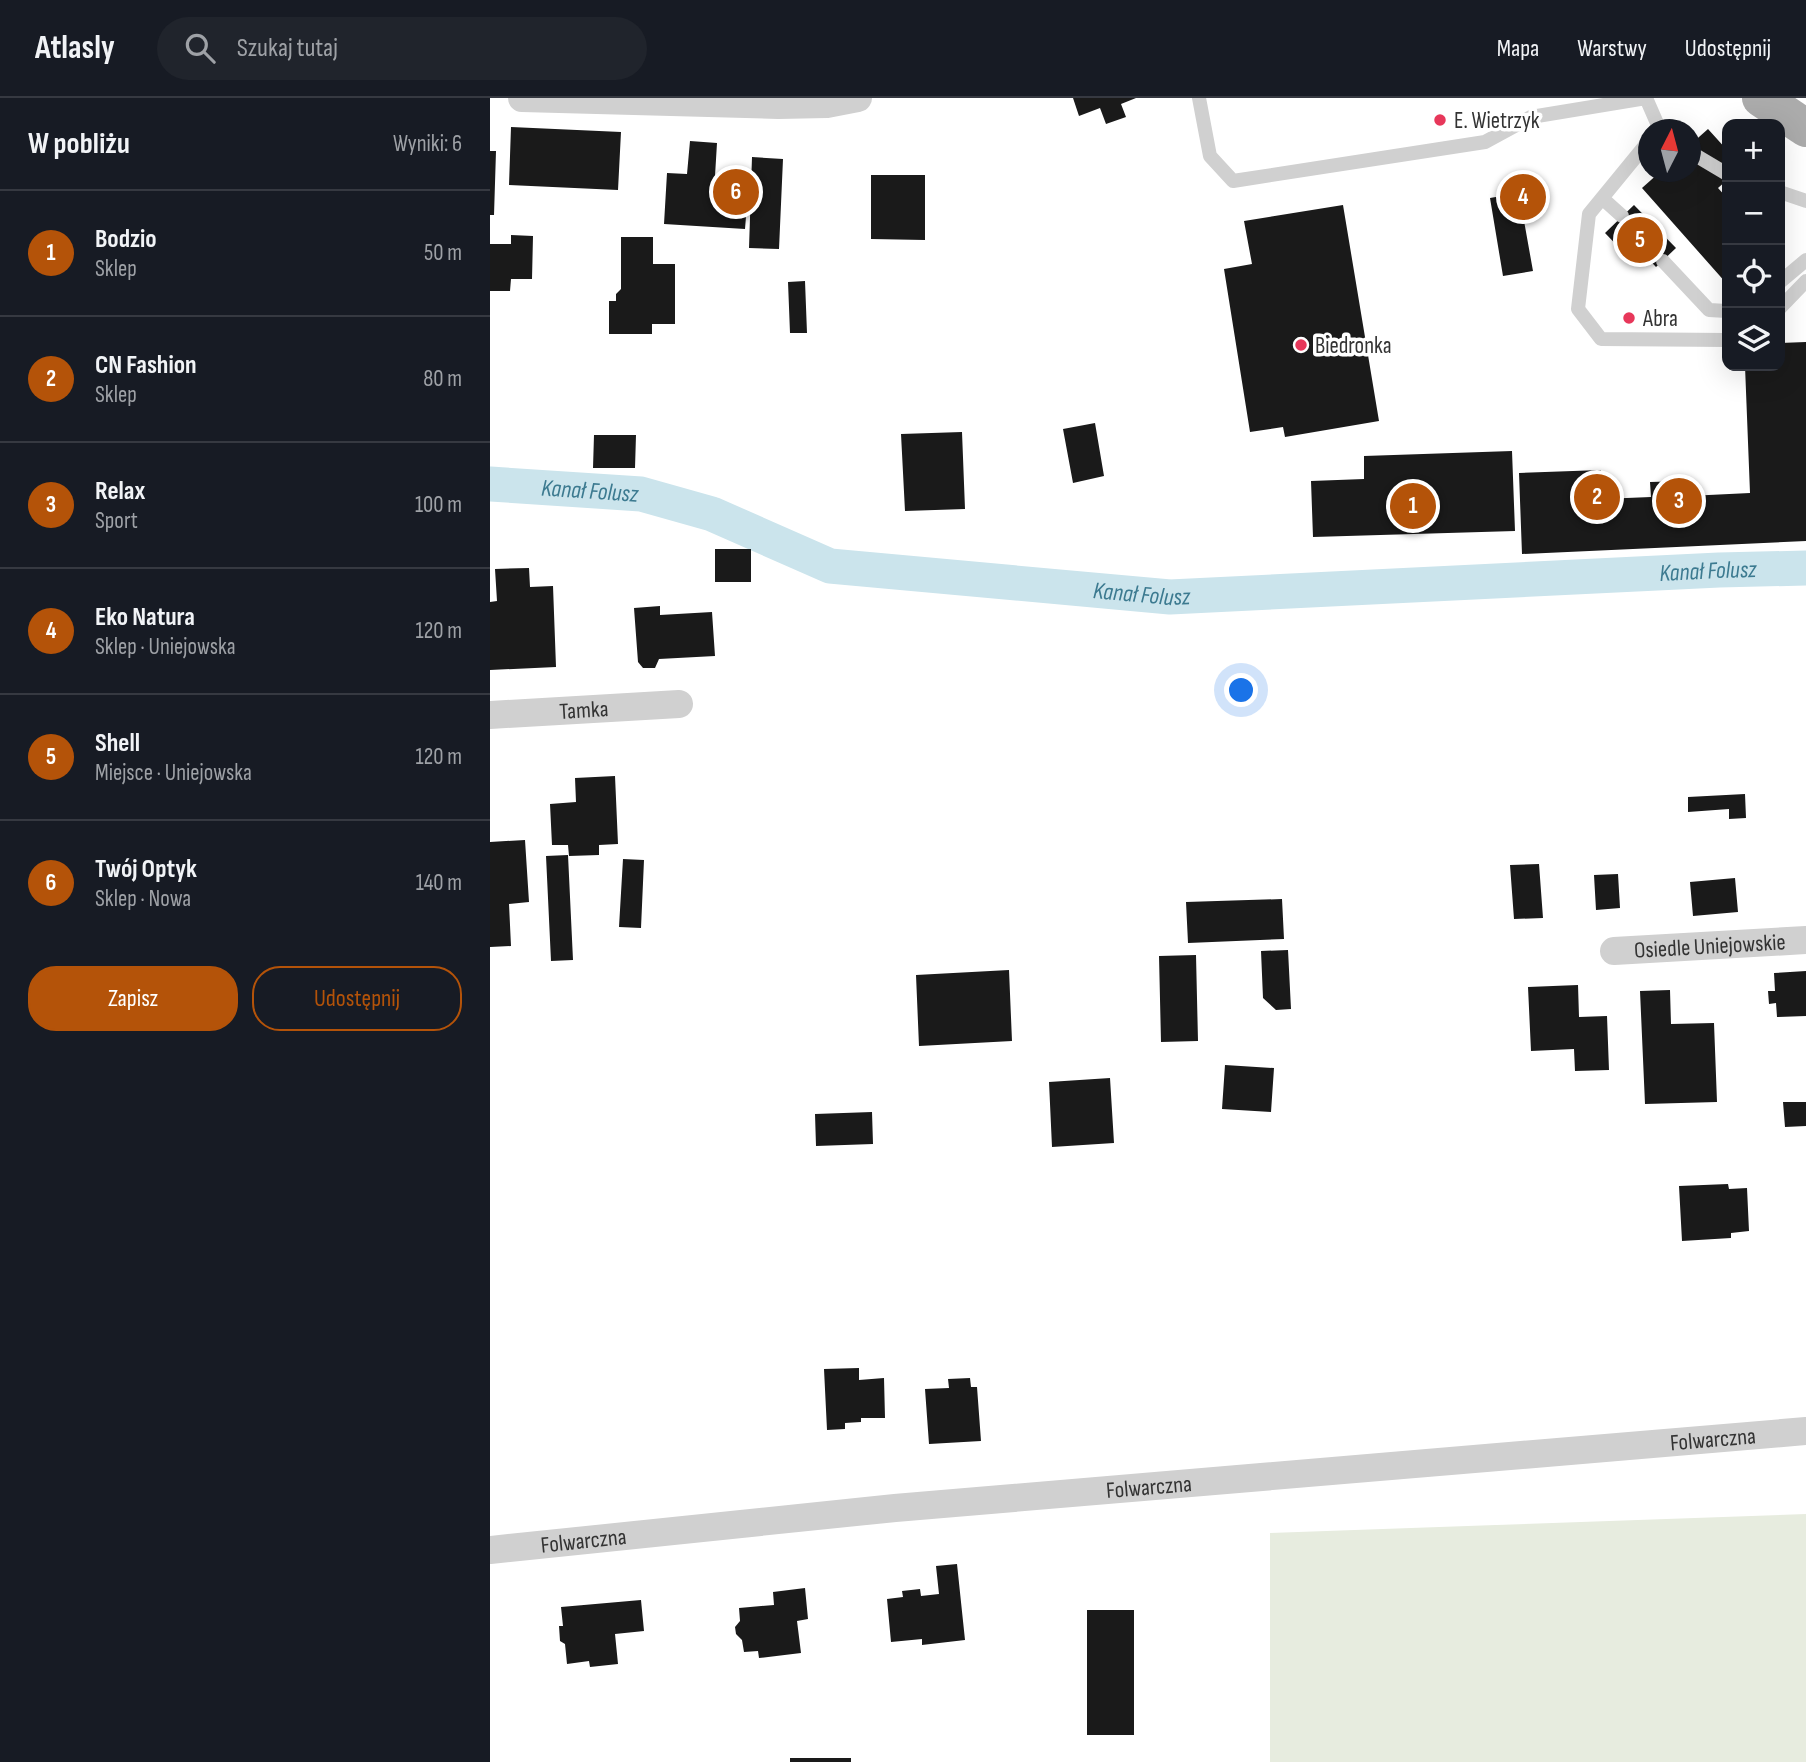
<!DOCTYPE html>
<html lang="pl">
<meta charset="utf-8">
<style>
:root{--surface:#171b24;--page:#20242c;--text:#f1f3f6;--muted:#9ea1a6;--line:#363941;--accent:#b45309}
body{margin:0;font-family:"Sofia Sans Condensed",sans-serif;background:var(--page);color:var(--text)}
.controls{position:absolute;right:21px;top:21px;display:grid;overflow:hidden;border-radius:14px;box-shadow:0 7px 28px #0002}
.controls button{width:63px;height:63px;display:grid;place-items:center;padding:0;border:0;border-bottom:2px solid var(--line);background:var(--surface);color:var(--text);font:35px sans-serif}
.compass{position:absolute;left:1148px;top:21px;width:63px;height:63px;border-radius:50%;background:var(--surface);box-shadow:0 7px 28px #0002;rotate:6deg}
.you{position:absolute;left:752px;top:593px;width:24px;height:24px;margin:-18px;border:5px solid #fff;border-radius:50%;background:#1a73e8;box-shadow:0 0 0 10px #1a73e833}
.badge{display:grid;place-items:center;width:46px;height:46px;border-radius:50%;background:var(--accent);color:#fff;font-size:23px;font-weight:700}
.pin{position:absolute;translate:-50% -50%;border:4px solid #fff;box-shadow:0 2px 7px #0006}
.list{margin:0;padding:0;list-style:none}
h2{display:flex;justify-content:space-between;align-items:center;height:91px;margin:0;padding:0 28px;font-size:30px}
h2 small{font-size:23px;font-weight:400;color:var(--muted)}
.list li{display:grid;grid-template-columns:46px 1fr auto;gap:21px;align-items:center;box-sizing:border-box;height:126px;padding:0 28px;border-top:2px solid var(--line)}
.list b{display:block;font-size:26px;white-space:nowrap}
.list p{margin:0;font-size:23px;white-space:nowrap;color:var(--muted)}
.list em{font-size:23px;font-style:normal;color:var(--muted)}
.actions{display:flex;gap:14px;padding:21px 28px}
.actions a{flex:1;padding:16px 0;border:2px solid var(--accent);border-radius:28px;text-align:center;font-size:24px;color:var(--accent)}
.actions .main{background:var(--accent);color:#fff}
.icon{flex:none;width:38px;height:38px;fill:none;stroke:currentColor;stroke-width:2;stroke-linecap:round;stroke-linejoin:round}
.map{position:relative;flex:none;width:1316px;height:1664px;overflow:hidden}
header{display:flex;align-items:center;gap:42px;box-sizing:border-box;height:98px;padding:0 35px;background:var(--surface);border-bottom:2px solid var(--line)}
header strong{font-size:33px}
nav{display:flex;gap:38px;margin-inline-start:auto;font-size:24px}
.search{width:490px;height:63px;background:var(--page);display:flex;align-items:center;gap:18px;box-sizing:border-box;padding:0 24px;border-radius:38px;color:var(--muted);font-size:26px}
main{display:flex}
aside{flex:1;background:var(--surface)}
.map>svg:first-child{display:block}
</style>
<header>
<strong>Atlasly</strong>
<div class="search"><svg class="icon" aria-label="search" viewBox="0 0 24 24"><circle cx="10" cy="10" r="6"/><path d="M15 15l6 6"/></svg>Szukaj tutaj</div>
<nav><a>Mapa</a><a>Warstwy</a><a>Udostępnij</a></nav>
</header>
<main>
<aside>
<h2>W pobliżu<small>Wyniki: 6</small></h2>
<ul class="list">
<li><span class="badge">1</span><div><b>Bodzio</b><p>Sklep</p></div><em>50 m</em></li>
<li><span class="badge">2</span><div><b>CN Fashion</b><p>Sklep</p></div><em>80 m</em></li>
<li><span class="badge">3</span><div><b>Relax</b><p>Sport</p></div><em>100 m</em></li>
<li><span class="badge">4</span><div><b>Eko Natura</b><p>Sklep · Uniejowska</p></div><em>120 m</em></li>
<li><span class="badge">5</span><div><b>Shell</b><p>Miejsce · Uniejowska</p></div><em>120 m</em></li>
<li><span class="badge">6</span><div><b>Twój Optyk</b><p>Sklep · Nowa</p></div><em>140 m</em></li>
</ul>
<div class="actions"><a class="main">Zapisz</a><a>Udostępnij</a></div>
</aside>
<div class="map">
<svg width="1316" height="1664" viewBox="0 0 1316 1664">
<rect width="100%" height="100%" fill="#fff"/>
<!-- green -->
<path fill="#e7ecdf" d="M 1316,1416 L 1316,1664 L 780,1664 L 780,1435 Z"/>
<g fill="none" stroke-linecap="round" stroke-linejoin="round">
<!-- canal -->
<path stroke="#cbe4ec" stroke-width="35" id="s1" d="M 0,386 L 151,396 L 222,416 L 340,468 L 680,499 L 1229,472 L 1316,470"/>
</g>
<!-- building -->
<path fill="#1a1a1a" d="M 583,0 L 646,0 L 631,6 L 636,19 L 616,26 L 610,10 L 589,18 Z
M 21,29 L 131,34 L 128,92 L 19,87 Z
M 1218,31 L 1237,52 L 1237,82 L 1228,90 L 1237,100 L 1237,186 L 1152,90 L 1170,74 L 1200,74 L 1200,47 Z
M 200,43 L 227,45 L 225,78 L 259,81 L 255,131 L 174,126 L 177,75 L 197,76 Z
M 0,53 L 6,53 L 4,117 L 0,117 Z
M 262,59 L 293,61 L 289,151 L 259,150 Z
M 381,77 L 435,77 L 435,142 L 381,141 Z
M 1029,95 L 1043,173 L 1013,178 L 1000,100 Z
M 853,107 L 889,323 L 795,339 L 793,329 L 760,334 L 734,171 L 762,166 L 754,123 Z
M 1144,107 L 1186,150 L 1166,169 L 1150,152 L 1140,161 L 1115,135 Z
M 21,137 L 43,138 L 42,181 L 21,181 L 20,193 L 0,193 L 0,146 L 21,146 Z
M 131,139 L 163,139 L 163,166 L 185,166 L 185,226 L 162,226 L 162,236 L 119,236 L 119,203 L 126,203 L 126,196 L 131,191 Z
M 315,183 L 317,235 L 300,235 L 298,184 Z
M 1316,244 L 1316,443 L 1032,456 L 1029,375 L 1111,372 L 1112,401 L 1161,399 L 1160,384 L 1198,383 L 1198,398 L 1260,395 L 1255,268 L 1290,268 L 1290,245 Z
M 605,325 L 614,378 L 583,385 L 573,331 Z
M 472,334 L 475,411 L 415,413 L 411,336 Z
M 104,337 L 146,337 L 145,370 L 103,370 Z
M 1022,353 L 1025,433 L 823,439 L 821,383 L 874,381 L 874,358 Z
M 225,451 L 261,451 L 261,484 L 225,484 Z
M 39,470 L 40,489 L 63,488 L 66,569 L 0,572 L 0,504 L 7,503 L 5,471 Z
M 170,508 L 170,517 L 222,514 L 225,558 L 169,561 L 165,570 L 153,570 L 148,564 L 144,510 Z
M 125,678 L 128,746 L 109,747 L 109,757 L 79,758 L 78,747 L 62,747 L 60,706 L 86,704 L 85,680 Z
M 1255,696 L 1256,720 L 1239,721 L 1239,711 L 1198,714 L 1198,699 Z
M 35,742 L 39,804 L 19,806 L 21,848 L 0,849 L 0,744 Z
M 78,757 L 83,862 L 61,863 L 56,758 Z
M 133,761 L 154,762 L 151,830 L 129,829 Z
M 1049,766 L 1053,820 L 1024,821 L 1020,767 Z
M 1128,776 L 1130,810 L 1106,812 L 1104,777 Z
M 1245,780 L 1248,814 L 1203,818 L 1200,784 Z
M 792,801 L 794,841 L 698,845 L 696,804 Z
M 798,852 L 801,911 L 786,912 L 773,900 L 771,853 Z
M 706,857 L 708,943 L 671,944 L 669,858 Z
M 519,872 L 522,943 L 429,948 L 426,877 Z
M 1316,873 L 1316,918 L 1287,919 L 1286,905 L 1279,906 L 1278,893 L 1285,893 L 1284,875 Z
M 1088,887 L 1089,919 L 1117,918 L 1119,972 L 1085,973 L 1084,951 L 1041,953 L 1038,889 Z
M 1180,892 L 1181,926 L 1224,925 L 1227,1004 L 1155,1006 L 1150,893 Z
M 735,967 L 784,970 L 781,1014 L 732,1011 Z
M 620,980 L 624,1045 L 562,1049 L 559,984 Z
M 1293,1004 L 1316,1004 L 1316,1028 L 1295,1029 Z
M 382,1014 L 383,1046 L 326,1048 L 325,1016 Z
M 1238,1086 L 1239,1091 L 1257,1090 L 1259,1133 L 1241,1135 L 1241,1140 L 1192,1143 L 1189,1088 Z
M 369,1270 L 369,1282 L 394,1280 L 395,1320 L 371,1320 L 371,1324 L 355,1325 L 355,1331 L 337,1332 L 334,1271 Z
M 480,1280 L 481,1289 L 487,1289 L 491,1343 L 439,1346 L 435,1291 L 459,1290 L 458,1281 Z
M 467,1466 L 475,1542 L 432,1547 L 432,1541 L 401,1544 L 397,1501 L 413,1499 L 412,1493 L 430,1491 L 431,1498 L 449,1496 L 446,1468 Z
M 315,1490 L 318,1521 L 307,1523 L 311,1555 L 269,1560 L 268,1553 L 254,1554 L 252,1542 L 246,1536 L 245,1529 L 250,1523 L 249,1510 L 284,1507 L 283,1494 Z
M 151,1502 L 154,1533 L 125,1536 L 128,1566 L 100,1569 L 99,1563 L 77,1566 L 75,1546 L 70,1543 L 69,1528 L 73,1528 L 71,1509 Z
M 597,1512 L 644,1512 L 644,1637 L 597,1637 Z
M 300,1660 L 361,1660 L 361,1664 L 300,1664 Z"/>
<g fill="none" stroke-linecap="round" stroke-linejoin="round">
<!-- lane -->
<path stroke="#d0d0d0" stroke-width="14" d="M 709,0 L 720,58 L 743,83 L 995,44 L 1041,19 L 1156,0 L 1170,32
M 1158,44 L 1099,116 L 1088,211 L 1111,241 L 1237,242
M 1200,54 L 1237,76
M 1290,94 L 1316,103
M 1112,100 L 1132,118
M 1173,163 L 1219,212 L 1237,213
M 1290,184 L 1316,162
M 1290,210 L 1316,183"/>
<!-- street -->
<g stroke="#d0d0d0" stroke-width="28">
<path d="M 32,0 L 288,7 L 337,6 L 368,0"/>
<path id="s2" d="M 0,617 L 189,606"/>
<path id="s3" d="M 1124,853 L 1316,842"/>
<path id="s4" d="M 0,1452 L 405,1410 L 1316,1333"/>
</g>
<!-- primary -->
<path stroke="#ababab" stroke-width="38" d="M 1271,0 L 1316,30"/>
</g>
<!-- markers -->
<g fill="#e7375a" stroke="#fff" stroke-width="2.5">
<circle cx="950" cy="22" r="7"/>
<circle cx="1139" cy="220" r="7"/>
<circle cx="811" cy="247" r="7"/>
</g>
<g text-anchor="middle" stroke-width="7" stroke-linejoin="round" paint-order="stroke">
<!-- poi labels -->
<g font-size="23" fill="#333" stroke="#fff" text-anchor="start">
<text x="964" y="30">E. Wietrzyk</text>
<text x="1153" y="228">Abra</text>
<text x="825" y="255">Biedronka</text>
</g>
<!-- street labels -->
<g font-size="23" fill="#333" stroke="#fff">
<text dy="8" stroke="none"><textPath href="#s2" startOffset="94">Tamka</textPath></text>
<text dy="8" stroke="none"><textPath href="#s3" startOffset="96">Osiedle Uniejowskie</textPath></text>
<text dy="8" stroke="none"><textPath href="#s4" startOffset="1228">Folwarczna</textPath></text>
<text dy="8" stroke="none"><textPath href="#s4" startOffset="662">Folwarczna</textPath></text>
<text dy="8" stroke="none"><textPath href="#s4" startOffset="94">Folwarczna</textPath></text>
</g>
<!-- water labels -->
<g font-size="24" font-style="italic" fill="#3c7a90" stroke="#fff">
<text dy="8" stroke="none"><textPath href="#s1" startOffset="100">Kanał Folusz</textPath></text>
<text dy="8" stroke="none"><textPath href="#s1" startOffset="1234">Kanał Folusz</textPath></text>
<text dy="8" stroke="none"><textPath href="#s1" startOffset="667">Kanał Folusz</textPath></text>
</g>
</g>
</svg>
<div class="controls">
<button>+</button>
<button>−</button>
<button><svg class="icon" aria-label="locate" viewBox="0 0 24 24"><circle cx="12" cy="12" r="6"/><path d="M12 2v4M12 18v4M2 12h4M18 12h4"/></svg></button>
<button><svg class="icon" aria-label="layers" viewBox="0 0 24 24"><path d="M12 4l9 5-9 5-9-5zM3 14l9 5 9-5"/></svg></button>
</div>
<svg class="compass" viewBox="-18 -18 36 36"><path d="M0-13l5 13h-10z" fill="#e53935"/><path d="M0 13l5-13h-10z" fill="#9ea1a6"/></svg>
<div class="you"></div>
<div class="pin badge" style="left:923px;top:408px">1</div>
<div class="pin badge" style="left:1107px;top:399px">2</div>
<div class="pin badge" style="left:1189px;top:403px">3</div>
<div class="pin badge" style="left:1033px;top:99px">4</div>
<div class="pin badge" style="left:1150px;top:142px">5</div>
<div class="pin badge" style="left:246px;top:94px">6</div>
</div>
</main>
